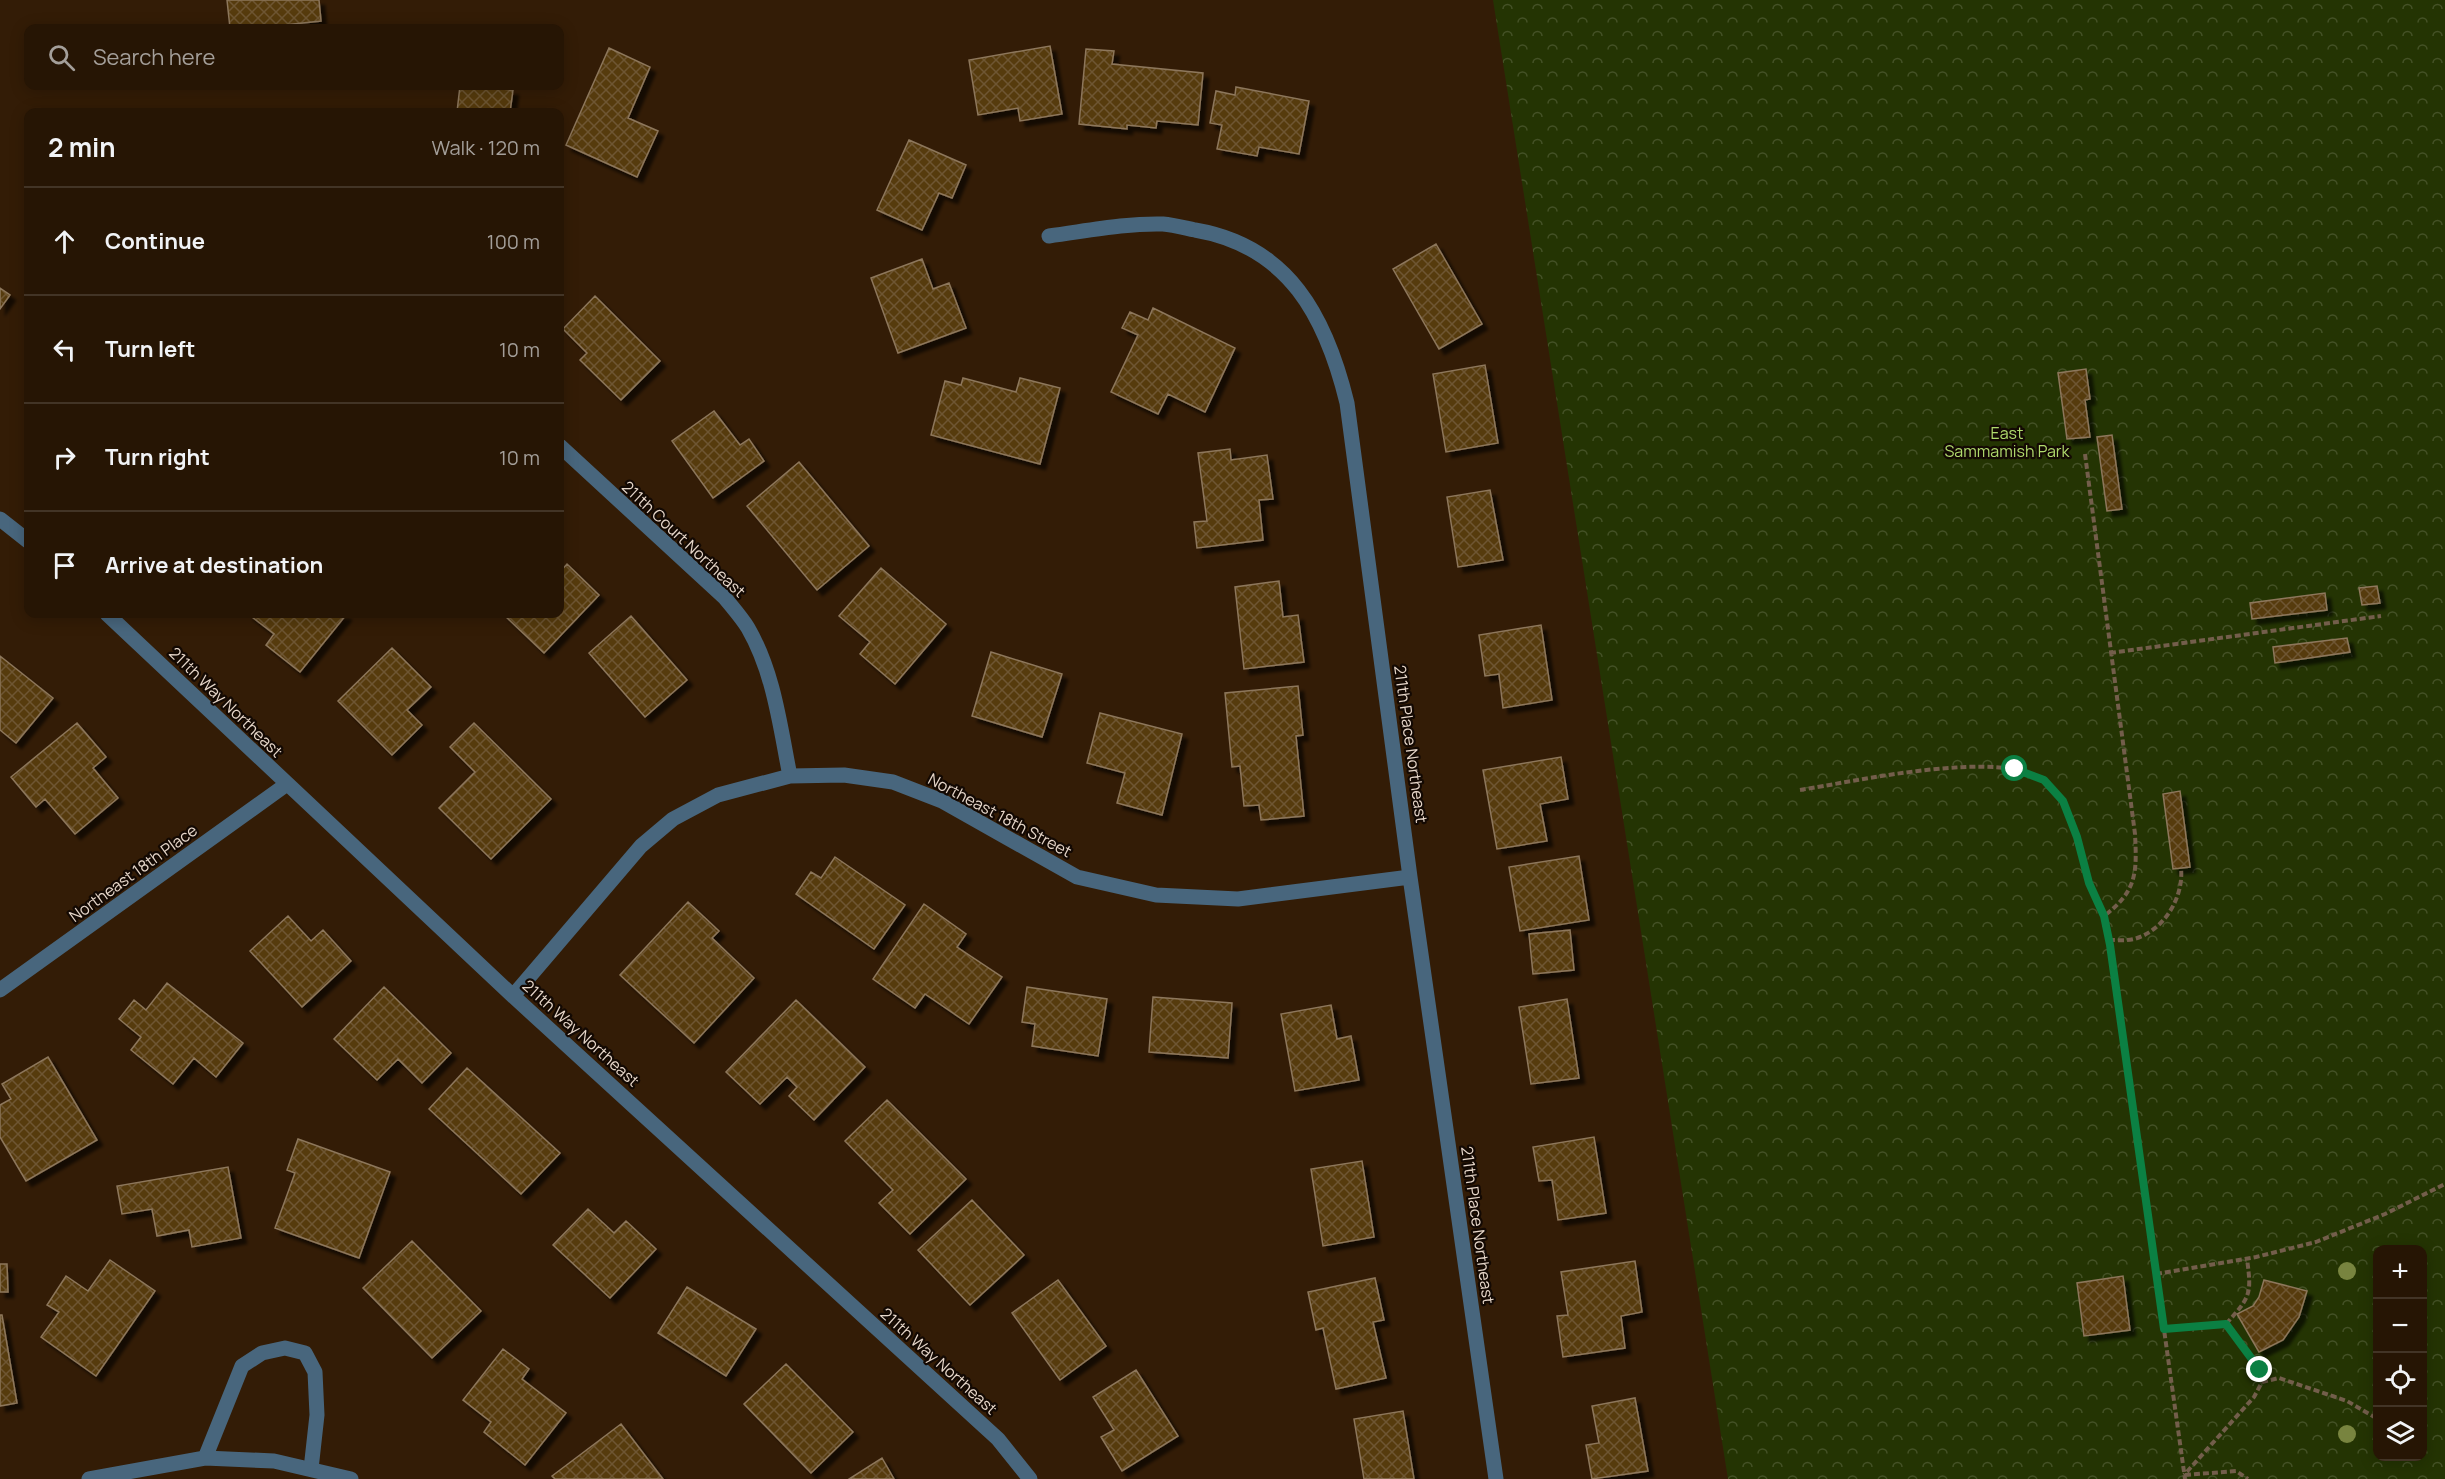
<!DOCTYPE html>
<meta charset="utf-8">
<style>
:root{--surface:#261504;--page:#2e1e0e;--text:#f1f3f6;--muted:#a49f9a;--line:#423426}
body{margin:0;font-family:Manrope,sans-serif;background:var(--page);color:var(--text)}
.controls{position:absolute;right:18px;bottom:18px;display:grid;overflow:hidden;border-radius:12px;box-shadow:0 3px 15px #0003}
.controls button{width:54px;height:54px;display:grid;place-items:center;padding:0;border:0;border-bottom:2px solid var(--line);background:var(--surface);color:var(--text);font:30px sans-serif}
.stop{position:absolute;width:18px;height:18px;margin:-14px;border:4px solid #0b8043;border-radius:50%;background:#fff}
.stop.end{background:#0b8043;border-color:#fff;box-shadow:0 2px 6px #0008}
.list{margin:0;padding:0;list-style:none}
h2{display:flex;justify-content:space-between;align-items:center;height:78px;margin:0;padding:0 24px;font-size:26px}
h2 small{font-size:20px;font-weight:400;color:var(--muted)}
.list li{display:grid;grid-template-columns:39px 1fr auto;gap:18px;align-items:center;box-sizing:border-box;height:108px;padding:0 24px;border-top:2px solid var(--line)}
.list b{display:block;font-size:22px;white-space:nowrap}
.list em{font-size:20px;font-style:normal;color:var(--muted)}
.icon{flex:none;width:33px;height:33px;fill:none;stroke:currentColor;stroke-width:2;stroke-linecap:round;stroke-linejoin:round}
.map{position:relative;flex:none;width:2445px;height:1479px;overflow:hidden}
.search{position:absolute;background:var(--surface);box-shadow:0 3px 15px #0003;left:24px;top:24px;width:540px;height:66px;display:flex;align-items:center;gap:15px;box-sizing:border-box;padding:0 21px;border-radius:12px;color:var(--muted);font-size:22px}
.panel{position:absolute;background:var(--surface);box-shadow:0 3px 15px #0003;left:24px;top:108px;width:540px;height:510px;border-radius:12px}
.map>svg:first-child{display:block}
</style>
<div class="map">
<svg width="2445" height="1479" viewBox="0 0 2445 1479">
<defs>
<pattern id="park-crowns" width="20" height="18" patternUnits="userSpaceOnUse" patternTransform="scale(1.5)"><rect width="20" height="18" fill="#243403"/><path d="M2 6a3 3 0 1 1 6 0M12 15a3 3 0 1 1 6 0" fill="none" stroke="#445126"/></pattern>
<pattern id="building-cross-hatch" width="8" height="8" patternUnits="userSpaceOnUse" patternTransform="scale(1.5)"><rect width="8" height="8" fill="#563a0f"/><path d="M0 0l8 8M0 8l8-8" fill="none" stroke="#6e5631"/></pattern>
<filter id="shadow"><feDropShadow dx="5.5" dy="5.5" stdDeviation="1.5" flood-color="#0009"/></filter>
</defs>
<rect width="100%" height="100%" fill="#331c06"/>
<!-- park -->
<path fill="url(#park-crowns)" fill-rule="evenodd" d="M 1493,0 L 2445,0 L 2445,1479 L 1728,1479 ZM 2378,1250 L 2422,1250 L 2422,1456 L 2378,1456 Z"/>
<!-- building -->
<path fill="url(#building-cross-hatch)" stroke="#8d775b" stroke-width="1.5" filter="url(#shadow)" d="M 227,0 L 319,0 L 321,21 L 256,28 L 230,28 Z
M 1050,46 L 1062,114 L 1020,121 L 1018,108 L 978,115 L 969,60 Z
M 609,48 L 650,67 L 628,118 L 658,131 L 637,177 L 566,145 Z
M 1086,49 L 1114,51 L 1112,64 L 1203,73 L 1198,125 L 1157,121 L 1156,128 L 1127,125 L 1127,129 L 1079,124 Z
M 460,86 L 513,90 L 510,112 L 457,112 Z
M 1236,87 L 1309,101 L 1299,154 L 1259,147 L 1257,156 L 1217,149 L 1222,125 L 1210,123 L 1216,91 L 1235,95 Z
M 909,140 L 966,165 L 952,198 L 939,193 L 922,230 L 877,210 Z
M 1436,244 L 1482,324 L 1439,349 L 1393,269 Z
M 922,259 L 933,289 L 949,283 L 966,328 L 898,353 L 871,278 Z
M 0,288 L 10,295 L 0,309 Z
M 595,296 L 660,361 L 621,400 L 580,360 L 587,353 L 563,329 Z
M 1153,308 L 1235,348 L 1205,412 L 1168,394 L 1158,414 L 1111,392 L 1138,335 L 1122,328 L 1130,312 L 1148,320 Z
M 1485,365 L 1498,443 L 1446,452 L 1433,374 Z
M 2086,369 L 2090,399 L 2085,400 L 2090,437 L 2067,439 L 2058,373 Z
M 963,378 L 1016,392 L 1020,378 L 1060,388 L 1040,464 L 931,435 L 945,381 L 961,385 Z
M 714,411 L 740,445 L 749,439 L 764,461 L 713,498 L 672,441 Z
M 2112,435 L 2122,509 L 2107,511 L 2097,437 Z
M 1230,449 L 1231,460 L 1267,455 L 1273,499 L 1259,500 L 1263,540 L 1197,548 L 1194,522 L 1207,521 L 1198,453 Z
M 799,462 L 869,546 L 817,590 L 747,506 Z
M 1490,490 L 1503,560 L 1458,567 L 1447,497 Z
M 567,564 L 599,595 L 544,653 L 503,614 L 560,614 L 560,572 Z
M 881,568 L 946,624 L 895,684 L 860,654 L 870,642 L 839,616 Z
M 1279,581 L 1283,617 L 1298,615 L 1304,662 L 1244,669 L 1235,587 Z
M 2377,586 L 2380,603 L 2362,605 L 2359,588 Z
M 2325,593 L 2327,610 L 2252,619 L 2250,603 Z
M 248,614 L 344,614 L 346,615 L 300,672 L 266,645 L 274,634 Z
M 631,616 L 687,680 L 645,717 L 589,653 Z
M 1541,625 L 1552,700 L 1503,708 L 1499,674 L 1485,676 L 1479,635 Z
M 2347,638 L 2350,652 L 2275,663 L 2273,647 Z
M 392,648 L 431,687 L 407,710 L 422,725 L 392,755 L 338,701 Z
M 991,652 L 1062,674 L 1042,737 L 972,716 Z
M 0,656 L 53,698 L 16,743 L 0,730 Z
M 1298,686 L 1303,735 L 1296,736 L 1304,816 L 1261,820 L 1259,805 L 1244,806 L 1240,766 L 1232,767 L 1225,693 Z
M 1100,713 L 1182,734 L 1162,815 L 1117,803 L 1125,773 L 1087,763 Z
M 77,723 L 106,757 L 93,768 L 118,798 L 75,834 L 45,799 L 36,807 L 11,777 Z
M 474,723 L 551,799 L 491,859 L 439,808 L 475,772 L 450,747 Z
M 1561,757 L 1568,799 L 1540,804 L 1547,841 L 1497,849 L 1483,770 Z
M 2180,791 L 2190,867 L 2173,869 L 2163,794 Z
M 1579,856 L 1589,920 L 1520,931 L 1509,867 Z
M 835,857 L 905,905 L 874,949 L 796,894 L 811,872 L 821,878 Z
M 688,902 L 719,931 L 712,938 L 754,978 L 694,1043 L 620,975 Z
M 924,904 L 966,934 L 957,947 L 1002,977 L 969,1024 L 925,994 L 915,1008 L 873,979 Z
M 288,916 L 311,941 L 323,930 L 351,961 L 302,1007 L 250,951 Z
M 1570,930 L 1574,970 L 1533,974 L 1529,934 Z
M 167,983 L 243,1043 L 216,1077 L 194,1058 L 173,1084 L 131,1050 L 141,1037 L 119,1019 L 134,1000 L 146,1010 Z
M 384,987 L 451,1053 L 422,1083 L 398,1059 L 377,1080 L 334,1039 Z
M 1027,987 L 1107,999 L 1098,1056 L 1032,1046 L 1035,1024 L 1022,1022 Z
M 1153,997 L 1232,1003 L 1228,1058 L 1149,1052 Z
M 1567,999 L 1579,1078 L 1531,1084 L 1519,1007 Z
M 796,1000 L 865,1067 L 814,1120 L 789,1096 L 797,1087 L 787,1077 L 760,1104 L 726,1072 Z
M 1331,1005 L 1337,1039 L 1351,1036 L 1359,1080 L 1295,1091 L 1281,1014 Z
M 48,1057 L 97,1140 L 26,1181 L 0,1137 L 0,1105 L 11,1099 L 2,1084 Z
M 467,1068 L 560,1153 L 521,1194 L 429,1109 Z
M 887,1100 L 966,1179 L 910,1234 L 879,1203 L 893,1190 L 845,1141 Z
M 1594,1137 L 1606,1213 L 1558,1220 L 1552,1180 L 1539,1181 L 1533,1147 Z
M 298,1139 L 390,1172 L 359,1258 L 275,1228 L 295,1173 L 287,1170 Z
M 1362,1161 L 1374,1237 L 1323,1246 L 1311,1169 Z
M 228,1167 L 241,1238 L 192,1247 L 189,1230 L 157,1236 L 152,1209 L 122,1214 L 117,1186 Z
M 972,1200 L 1024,1255 L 970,1305 L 918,1250 Z
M 588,1209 L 614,1233 L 626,1221 L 656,1249 L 610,1298 L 553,1245 Z
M 412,1241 L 481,1311 L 432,1358 L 363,1288 Z
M 110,1260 L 155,1291 L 96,1376 L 41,1337 L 59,1312 L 47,1305 L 66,1276 L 88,1291 Z
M 1635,1261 L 1642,1312 L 1621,1316 L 1625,1348 L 1563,1357 L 1557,1316 L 1568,1315 L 1561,1272 Z
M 0,1264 L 7,1264 L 8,1292 L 0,1292 Z
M 2123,1276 L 2130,1330 L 2084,1336 L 2077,1283 Z
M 1375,1278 L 1384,1320 L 1373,1322 L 1386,1378 L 1336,1389 L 1323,1328 L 1316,1330 L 1308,1292 Z
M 1058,1280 L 1106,1346 L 1060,1380 L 1012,1313 Z
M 2264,1280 L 2307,1291 L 2299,1317 L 2283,1340 L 2259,1352 L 2237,1314 L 2253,1306 L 2259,1297 Z
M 687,1287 L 756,1329 L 726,1376 L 658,1333 Z
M 0,1315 L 2,1315 L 17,1403 L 0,1406 Z
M 503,1349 L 529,1369 L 522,1379 L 566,1413 L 525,1465 L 484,1432 L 491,1422 L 463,1400 Z
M 786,1364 L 853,1432 L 811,1473 L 744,1404 Z
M 1136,1370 L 1178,1436 L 1122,1471 L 1101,1437 L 1114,1430 L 1093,1397 Z
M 1635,1398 L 1648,1471 L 1592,1479 L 1586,1445 L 1599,1443 L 1592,1406 Z
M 1403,1411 L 1414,1479 L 1364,1479 L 1354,1419 Z
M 621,1424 L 663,1479 L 555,1479 L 552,1476 Z
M 882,1458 L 894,1479 L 849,1479 Z"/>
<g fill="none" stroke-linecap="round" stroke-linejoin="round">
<!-- path -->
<path stroke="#735e4b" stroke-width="4" stroke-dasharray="6 3" stroke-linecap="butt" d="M 2085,454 L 2135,834 C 2137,873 2137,891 2104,916
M 2110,653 L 2381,616
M 1800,790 C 1852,782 2006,747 2046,782 C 2074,807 2078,847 2089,881 C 2092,892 2099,903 2103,914 C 2107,924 2108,935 2110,945 L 2185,1479
M 2109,940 C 2117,940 2126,941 2134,939 C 2164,931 2184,897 2181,868
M 2156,1274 L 2256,1257 L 2316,1242 L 2385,1214 L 2445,1184
M 2226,1324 C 2250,1297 2252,1295 2247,1259
M 2164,1329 L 2226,1324 L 2260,1370 L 2262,1382 L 2254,1397 L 2184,1475
M 2262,1382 L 2279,1378 L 2347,1401 L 2378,1419
M 2185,1475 L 2236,1471 L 2248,1479"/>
<!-- minor -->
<path stroke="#48667d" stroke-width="15" d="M 1049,236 C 1087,231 1126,223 1163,224 C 1174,225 1185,228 1195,230 C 1289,246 1326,317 1347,403 L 1410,877 L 1496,1479
M 560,446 L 725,598 C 733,608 742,618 748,628 C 774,673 780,726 790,776
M 0,519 L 28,541
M 107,614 L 513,996 L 998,1439 L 1030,1479
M 0,990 L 287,784
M 513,996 L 641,846 L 673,819 L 718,795 L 790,776 L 844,775 L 893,782 L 942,801 L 1077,877 L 1156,895 L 1238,899 L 1410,877
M 205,1458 L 242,1366 L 262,1353 L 285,1348 L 305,1353 L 315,1372 L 317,1415 L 311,1469
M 89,1479 L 205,1458 L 274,1461 L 351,1479"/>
</g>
<!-- trees -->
<g fill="#78843f">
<circle cx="2347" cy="1271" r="9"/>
<circle cx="2347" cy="1434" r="9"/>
</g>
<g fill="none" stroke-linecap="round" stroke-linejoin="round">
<!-- route -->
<path stroke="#0b8043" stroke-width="8" d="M 2015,769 L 2044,780 L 2063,801 L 2077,837 L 2089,883 L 2104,916 L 2110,945 L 2164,1329 L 2226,1324 L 2260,1370"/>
</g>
<g text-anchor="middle" stroke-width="4.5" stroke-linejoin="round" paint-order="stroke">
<!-- park labels -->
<g font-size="16" fill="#b0da6d" stroke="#130903">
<text x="2007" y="439">East<tspan x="2007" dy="18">Sammamish Park</tspan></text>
</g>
<!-- street labels -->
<g font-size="16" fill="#e7d7ca" stroke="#130903">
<text transform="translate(684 539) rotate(43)" y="6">211th Court Northeast</text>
<text transform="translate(226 702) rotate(44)" y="6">211th Way Northeast</text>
<text transform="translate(1411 744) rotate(82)" y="6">211th Place Northeast</text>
<text transform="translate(1000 815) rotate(28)" y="6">Northeast 18th Street</text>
<text transform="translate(133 873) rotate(-36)" y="6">Northeast 18th Place</text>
<text transform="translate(581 1033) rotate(42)" y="6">211th Way Northeast</text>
<text transform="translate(1478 1225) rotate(82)" y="6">211th Place Northeast</text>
<text transform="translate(939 1361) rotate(42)" y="6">211th Way Northeast</text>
</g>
</g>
</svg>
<div class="controls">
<button>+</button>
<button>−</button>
<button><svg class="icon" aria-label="locate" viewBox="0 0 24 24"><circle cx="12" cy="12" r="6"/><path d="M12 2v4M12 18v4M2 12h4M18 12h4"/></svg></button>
<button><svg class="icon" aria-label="layers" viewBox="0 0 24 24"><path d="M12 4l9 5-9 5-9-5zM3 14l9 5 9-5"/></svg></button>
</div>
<div class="stop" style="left:2015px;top:769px"></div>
<div class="stop end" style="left:2260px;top:1370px"></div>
<div class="search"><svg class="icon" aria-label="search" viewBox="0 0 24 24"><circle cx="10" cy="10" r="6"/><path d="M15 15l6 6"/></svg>Search here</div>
<section class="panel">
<h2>2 min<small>Walk · 120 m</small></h2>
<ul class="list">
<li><svg class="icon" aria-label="ahead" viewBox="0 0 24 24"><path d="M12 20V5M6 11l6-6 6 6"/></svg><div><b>Continue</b></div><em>100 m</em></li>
<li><svg class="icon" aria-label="left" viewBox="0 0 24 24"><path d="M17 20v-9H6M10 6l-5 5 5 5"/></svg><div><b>Turn left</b></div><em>10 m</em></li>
<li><svg class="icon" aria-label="right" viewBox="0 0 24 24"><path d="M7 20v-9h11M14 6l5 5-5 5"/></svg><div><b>Turn right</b></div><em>10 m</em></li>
<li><svg class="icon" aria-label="arrive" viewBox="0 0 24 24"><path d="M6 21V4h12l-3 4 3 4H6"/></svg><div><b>Arrive at destination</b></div></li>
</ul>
</section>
</div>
